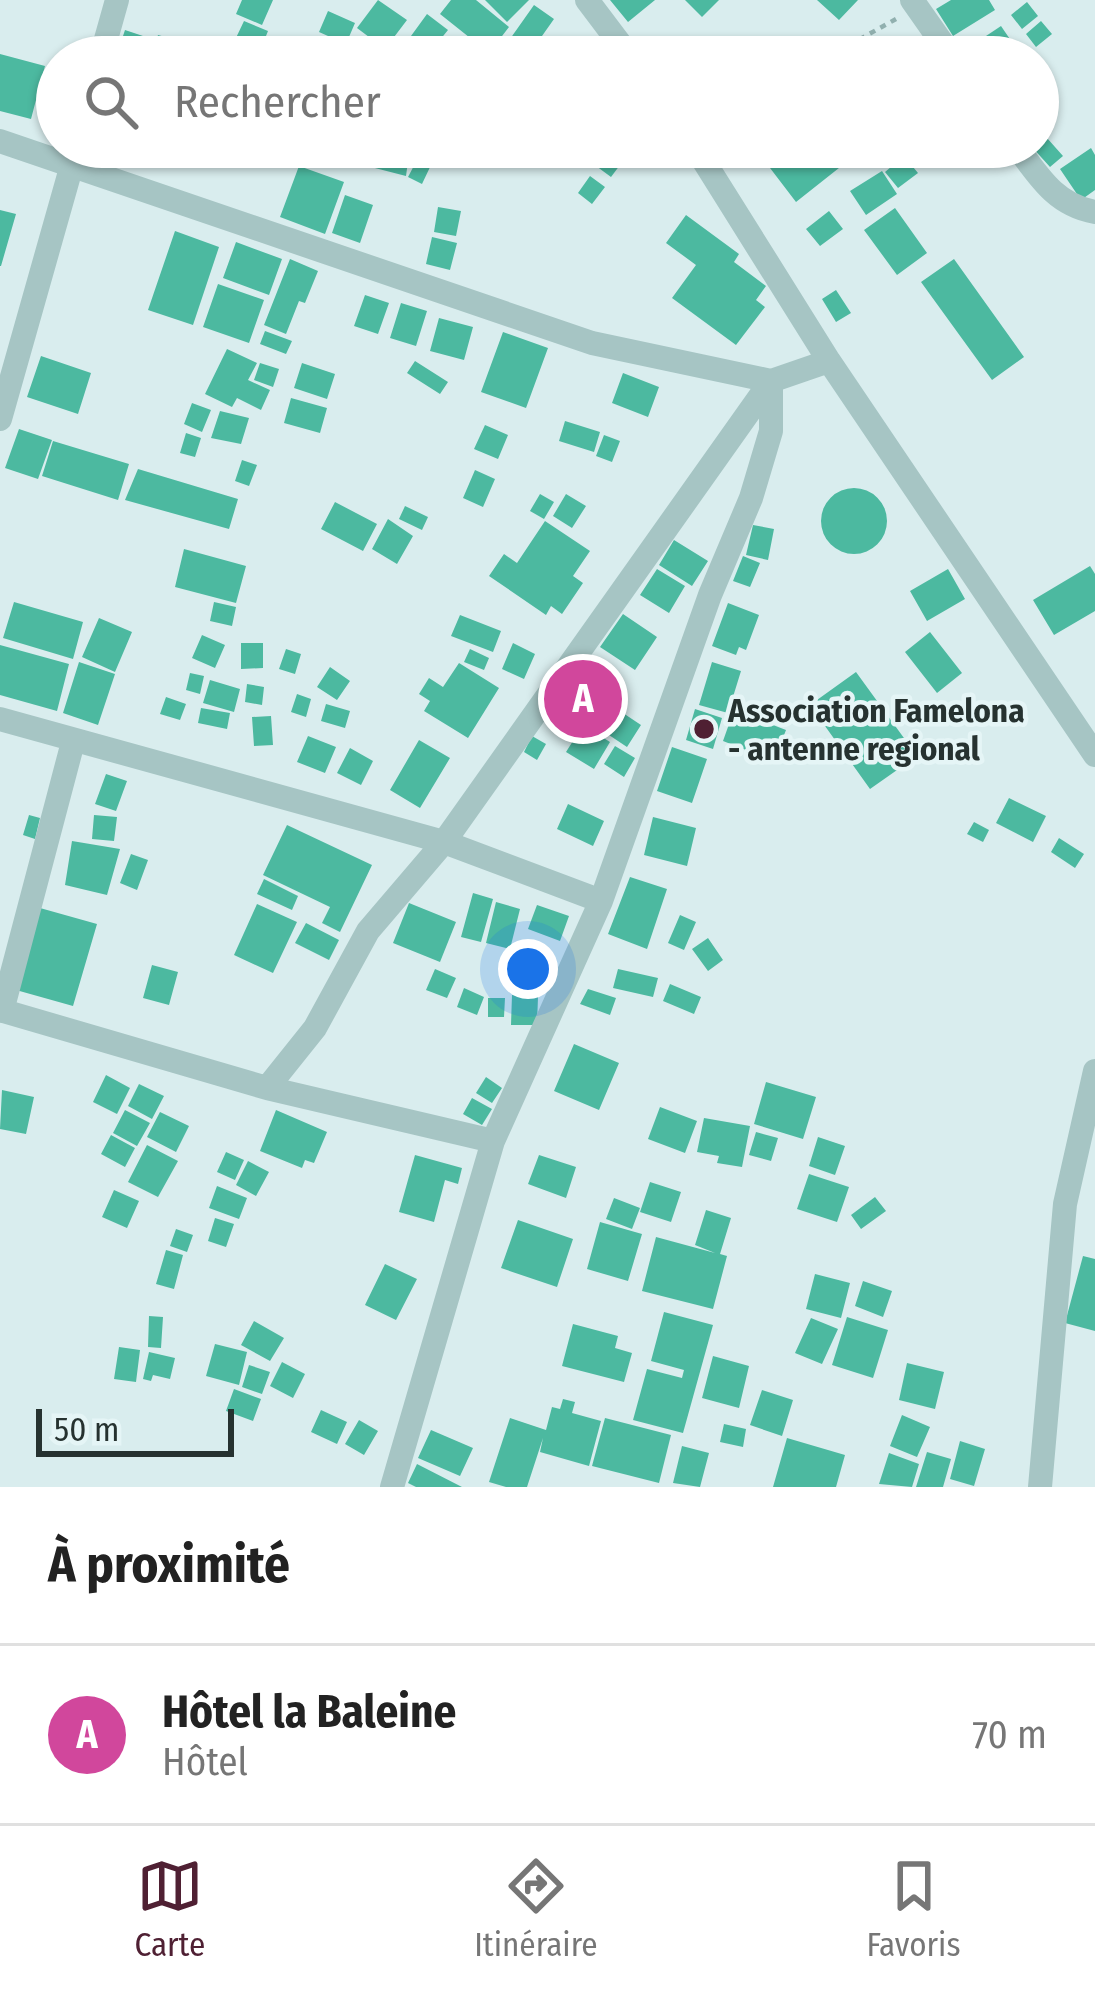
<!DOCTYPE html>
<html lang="fr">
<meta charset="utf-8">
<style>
:root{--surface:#fff;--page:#f6f6f6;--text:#222;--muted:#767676;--line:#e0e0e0;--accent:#4f2033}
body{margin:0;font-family:"Fira Sans Condensed",sans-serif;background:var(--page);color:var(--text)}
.scale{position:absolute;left:36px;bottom:30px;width:198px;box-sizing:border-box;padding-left:12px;border:6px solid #263230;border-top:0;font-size:33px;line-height:42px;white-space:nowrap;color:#263230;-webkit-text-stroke:9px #e5f5f6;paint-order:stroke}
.you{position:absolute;left:528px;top:969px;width:42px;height:42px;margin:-30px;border:9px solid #fff;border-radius:50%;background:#1a73e8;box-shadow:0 0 0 18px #1a73e833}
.badge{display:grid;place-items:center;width:78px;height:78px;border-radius:50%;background:var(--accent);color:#fff;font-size:39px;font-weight:700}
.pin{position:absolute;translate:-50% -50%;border:6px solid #fff;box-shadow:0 3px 12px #0006}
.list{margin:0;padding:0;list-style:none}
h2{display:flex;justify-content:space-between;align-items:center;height:156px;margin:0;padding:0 48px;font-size:51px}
h2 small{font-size:39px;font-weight:400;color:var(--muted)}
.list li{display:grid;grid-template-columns:78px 1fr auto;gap:36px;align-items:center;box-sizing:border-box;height:180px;padding:0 48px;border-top:3px solid var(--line)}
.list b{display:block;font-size:45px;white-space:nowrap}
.list p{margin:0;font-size:39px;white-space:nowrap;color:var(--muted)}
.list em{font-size:39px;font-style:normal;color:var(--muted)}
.icon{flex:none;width:66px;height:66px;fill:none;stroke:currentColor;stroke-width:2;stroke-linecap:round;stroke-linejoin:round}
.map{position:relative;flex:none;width:1095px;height:1487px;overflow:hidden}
.search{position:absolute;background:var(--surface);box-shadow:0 3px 9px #0004;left:36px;right:36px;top:36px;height:132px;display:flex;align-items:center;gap:30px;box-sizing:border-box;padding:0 42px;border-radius:66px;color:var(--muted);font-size:45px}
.sheet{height:336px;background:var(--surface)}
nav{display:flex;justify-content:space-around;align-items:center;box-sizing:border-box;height:168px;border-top:3px solid var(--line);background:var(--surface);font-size:33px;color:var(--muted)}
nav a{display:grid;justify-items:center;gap:6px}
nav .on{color:var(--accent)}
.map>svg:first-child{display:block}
</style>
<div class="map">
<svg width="1095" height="1487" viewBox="0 0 1095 1487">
<rect width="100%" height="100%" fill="#d9edee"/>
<!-- building -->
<path fill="#4cb9a0" d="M 242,0 L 273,0 L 262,25 L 236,14 Z
M 378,0 L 407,20 L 385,49 L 357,28 Z
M 451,0 L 476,0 L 509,27 L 489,53 L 440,14 Z
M 485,0 L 529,0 L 507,22 Z
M 610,0 L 655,0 L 628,22 Z
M 685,0 L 719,0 L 702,17 Z
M 817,0 L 858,0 L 839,20 Z
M 951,0 L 989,0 L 995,10 L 953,36 L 936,9 Z
M 1027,2 L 1038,16 L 1022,29 L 1011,15 Z
M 534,5 L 554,19 L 530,53 L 510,39 Z
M 328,11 L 355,23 L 346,44 L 319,32 Z
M 427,14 L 448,30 L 431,51 L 411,36 Z
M 244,21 L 268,31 L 260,51 L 235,40 Z
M 1041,21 L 1052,34 L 1036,47 L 1026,34 Z
M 1001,26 L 1022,57 L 978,57 L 971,46 Z
M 125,30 L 146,37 L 139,57 L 116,57 Z
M 158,35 L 197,46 L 194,57 L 151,57 Z
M 703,36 L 720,57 L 676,57 Z
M 289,40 L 306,48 L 302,57 L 282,57 Z
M 0,54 L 45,66 L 31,119 L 0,111 Z
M 1047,138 L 1063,156 L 1050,167 L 1032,147 L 1038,147 Z
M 329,147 L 364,147 L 357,166 L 326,154 Z
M 374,147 L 410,147 L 406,176 L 371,167 Z
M 606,147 L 623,161 L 611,177 L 592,163 Z
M 770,147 L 831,147 L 844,164 L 796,202 L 760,155 Z
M 1091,148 L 1095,155 L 1095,190 L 1081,200 L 1060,169 Z
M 904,156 L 918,173 L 898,188 L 885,172 Z
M 418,158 L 431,165 L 422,184 L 408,177 Z
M 299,166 L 344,182 L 325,234 L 280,217 Z
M 882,171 L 897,194 L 866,215 L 850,191 Z
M 590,176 L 605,187 L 592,204 L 578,193 Z
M 345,195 L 373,205 L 360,243 L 332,233 Z
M 438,207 L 461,211 L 456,236 L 434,232 Z
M 895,208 L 927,253 L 897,275 L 864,230 Z
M 0,210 L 16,214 L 1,266 L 0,266 Z
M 829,211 L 843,229 L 820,246 L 806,229 Z
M 686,215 L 739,254 L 734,262 L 766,286 L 756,300 L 765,307 L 736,345 L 672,298 L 696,265 L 666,243 Z
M 175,231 L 219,247 L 193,325 L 148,310 Z
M 432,237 L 457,243 L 450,270 L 426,264 Z
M 236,242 L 282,259 L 269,295 L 223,278 Z
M 290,259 L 318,271 L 305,303 L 299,301 L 286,334 L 264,325 Z
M 954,259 L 1024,357 L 992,380 L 921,282 Z
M 218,284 L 264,300 L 249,343 L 203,327 Z
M 836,290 L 851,313 L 836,322 L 822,299 Z
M 365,295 L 389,303 L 378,334 L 354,326 Z
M 401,303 L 427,311 L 416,346 L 390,338 Z
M 439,318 L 473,327 L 464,360 L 430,351 Z
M 265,331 L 292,341 L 286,354 L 260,344 Z
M 503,332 L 548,348 L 526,408 L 481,392 Z
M 227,349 L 257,363 L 248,380 L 270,390 L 261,410 L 237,398 L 232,407 L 205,394 Z
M 41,356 L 91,373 L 78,414 L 27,397 Z
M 415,361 L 448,382 L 440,394 L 407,373 Z
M 260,363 L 279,369 L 273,387 L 254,380 Z
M 302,363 L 335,374 L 327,399 L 294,388 Z
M 623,373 L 659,387 L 648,417 L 612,403 Z
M 291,398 L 327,408 L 320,433 L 284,423 Z
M 192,403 L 211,410 L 202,432 L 184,424 Z
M 220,411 L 249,418 L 241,444 L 211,438 Z
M 565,421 L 600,432 L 594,452 L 559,441 Z
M 485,425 L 508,435 L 498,459 L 474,449 Z
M 19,429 L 52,440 L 38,479 L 5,468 Z
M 186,433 L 201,438 L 195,457 L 180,453 Z
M 604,435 L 620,441 L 612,462 L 596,456 Z
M 53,441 L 129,464 L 118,500 L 42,476 Z
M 242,460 L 257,465 L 249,486 L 235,481 Z
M 138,469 L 238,499 L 229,529 L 125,500 Z
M 475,470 L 495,479 L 483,507 L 463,498 Z
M821 521a33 33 0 1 1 66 0a33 33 0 1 1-66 0Z
M 540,494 L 554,502 L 544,519 L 530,511 Z
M 566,494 L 586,506 L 572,528 L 553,516 Z
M 335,502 L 377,524 L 363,551 L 321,529 Z
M 405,506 L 428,517 L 422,530 L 399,519 Z
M 388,519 L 413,536 L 397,564 L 372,549 Z
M 545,521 L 590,551 L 573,576 L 583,583 L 562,614 L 551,606 L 546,615 L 489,576 L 504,554 L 517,563 Z
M 753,525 L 774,529 L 768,560 L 746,555 Z
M 674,540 L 708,561 L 692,586 L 659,565 Z
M 184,549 L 246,566 L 236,603 L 175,587 Z
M 743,556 L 760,563 L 750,587 L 733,581 Z
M 1090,566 L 1095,574 L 1095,611 L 1054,635 L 1033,600 Z
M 657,569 L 685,586 L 669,613 L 640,595 Z
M 948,569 L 965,599 L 927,621 L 910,591 Z
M 14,602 L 83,622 L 73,659 L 3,638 Z
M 214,602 L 236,607 L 232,626 L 210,621 Z
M 728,603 L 759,615 L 746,650 L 739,647 L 736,655 L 712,646 Z
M 623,614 L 657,637 L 635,670 L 600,647 Z
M 460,615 L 501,631 L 493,652 L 451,636 Z
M 99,618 L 132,632 L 115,672 L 82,657 Z
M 930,632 L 962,673 L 937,693 L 905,652 Z
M 202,635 L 225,645 L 215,668 L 192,658 Z
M 241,643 L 263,643 L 263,668 L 241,669 Z
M 513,643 L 535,654 L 524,679 L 502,669 Z
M 0,645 L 69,664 L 57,711 L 0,695 Z
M 286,649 L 301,654 L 295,674 L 279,669 Z
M 470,649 L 489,658 L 484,670 L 464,662 Z
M 595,659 L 623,679 L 612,694 L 584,674 Z
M 79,662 L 115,674 L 98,725 L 63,713 Z
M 712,662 L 741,671 L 728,713 L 699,705 Z
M 459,663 L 499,688 L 468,738 L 424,711 L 430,701 L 419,694 L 429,678 L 443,687 Z
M 330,667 L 350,681 L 337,700 L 317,687 Z
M 856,672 L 917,756 L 870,789 L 810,705 Z
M 190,673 L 204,676 L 200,694 L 186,690 Z
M 579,676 L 617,703 L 597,731 L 559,704 Z
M 210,680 L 240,689 L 234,712 L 203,703 Z
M 247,684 L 264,687 L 262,705 L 245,702 Z
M 297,694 L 311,699 L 306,717 L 291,712 Z
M 166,697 L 186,704 L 180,720 L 160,714 Z
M 326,704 L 350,711 L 345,728 L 321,721 Z
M 201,708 L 230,713 L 227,729 L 198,723 Z
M 695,709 L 722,718 L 713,749 L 686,740 Z
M 734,710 L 786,730 L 774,761 L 723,741 Z
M 620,711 L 641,725 L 627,747 L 606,733 Z
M 271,716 L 273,745 L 254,746 L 252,717 Z
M 583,725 L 610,742 L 594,769 L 566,752 Z
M 308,736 L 336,747 L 325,773 L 297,762 Z
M 532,736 L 546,744 L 537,760 L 524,752 Z
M 419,740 L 450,758 L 420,808 L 390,790 Z
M 615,746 L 635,758 L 624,777 L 604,764 Z
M 672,747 L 707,759 L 692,803 L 657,791 Z
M 350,748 L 373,761 L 361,785 L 337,773 Z
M 106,774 L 127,781 L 116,811 L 95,804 Z
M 1009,798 L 1046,816 L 1033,842 L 996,823 Z
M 568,804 L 604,821 L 593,846 L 557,829 Z
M 29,815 L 40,818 L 35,839 L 23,835 Z
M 94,815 L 117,817 L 114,841 L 92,839 Z
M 653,817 L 696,828 L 687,866 L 644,855 Z
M 974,822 L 989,830 L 983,842 L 967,834 Z
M 287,825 L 372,865 L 340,932 L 322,923 L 330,907 L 263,875 Z
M 1059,838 L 1084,854 L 1075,868 L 1051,852 Z
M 72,841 L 120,849 L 107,895 L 65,885 Z
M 131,854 L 148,860 L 137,890 L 120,883 Z
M 630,877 L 667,889 L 647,949 L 608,934 Z
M 264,879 L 298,896 L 292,910 L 257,894 Z
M 473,893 L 493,899 L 481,942 L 461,937 Z
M 496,902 L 520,909 L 510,949 L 486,943 Z
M 409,903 L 456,922 L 440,962 L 393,943 Z
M 257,904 L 297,922 L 273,973 L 234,955 Z
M 537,905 L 569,916 L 560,941 L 528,929 Z
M 40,908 L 97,924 L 73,1006 L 16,990 Z
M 680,915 L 696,922 L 684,950 L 668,943 Z
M 306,923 L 339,940 L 329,960 L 295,943 Z
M 708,938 L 723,960 L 708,971 L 692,949 Z
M 152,965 L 178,972 L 169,1005 L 143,998 Z
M 435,969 L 456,978 L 447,998 L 426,990 Z
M 618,969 L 658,978 L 653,997 L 613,988 Z
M 670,984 L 701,997 L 694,1014 L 663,1001 Z
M 464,988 L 484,997 L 477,1015 L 457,1007 Z
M 588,989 L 616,998 L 610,1015 L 580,1004 Z
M 512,995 L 538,997 L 537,1025 L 511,1025 Z
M 488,998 L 505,998 L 504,1017 L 488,1017 Z
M 574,1044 L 619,1063 L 599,1110 L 554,1091 Z
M 106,1075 L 130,1088 L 117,1114 L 93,1102 Z
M 486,1077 L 502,1088 L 492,1103 L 476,1093 Z
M 766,1082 L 816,1097 L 803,1139 L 754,1124 Z
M 139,1084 L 164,1096 L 152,1119 L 128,1106 Z
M 2,1090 L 34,1097 L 26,1134 L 0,1129 Z
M 472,1098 L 492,1109 L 482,1125 L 463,1114 Z
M 660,1107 L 697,1121 L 685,1153 L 648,1139 Z
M 125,1110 L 150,1123 L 137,1146 L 113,1133 Z
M 276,1110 L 327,1132 L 314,1163 L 305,1160 L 302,1168 L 260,1151 Z
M 160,1112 L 189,1126 L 176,1152 L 147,1137 Z
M 704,1118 L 750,1126 L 742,1167 L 717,1163 L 719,1156 L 697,1152 Z
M 756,1132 L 778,1138 L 771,1161 L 749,1155 Z
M 111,1135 L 135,1148 L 125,1167 L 101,1154 Z
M 818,1137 L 845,1146 L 835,1175 L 809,1166 Z
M 147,1145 L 178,1161 L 158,1197 L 128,1182 Z
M 226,1152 L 244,1160 L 235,1180 L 217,1172 Z
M 415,1155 L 462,1168 L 458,1184 L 445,1180 L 434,1222 L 399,1212 Z
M 539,1155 L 576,1167 L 566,1198 L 528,1184 Z
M 248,1161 L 269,1172 L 256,1196 L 236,1185 Z
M 809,1174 L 849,1187 L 837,1222 L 797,1209 Z
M 650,1182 L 681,1192 L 671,1222 L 640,1212 Z
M 217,1186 L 247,1198 L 239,1219 L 209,1208 Z
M 114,1190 L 139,1201 L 127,1228 L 102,1217 Z
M 875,1197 L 886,1211 L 861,1229 L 851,1215 Z
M 614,1198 L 640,1208 L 632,1229 L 606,1219 Z
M 706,1210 L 731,1218 L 720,1254 L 727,1256 L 713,1309 L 642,1291 L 656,1237 L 715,1253 L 695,1245 Z
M 215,1218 L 234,1224 L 226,1247 L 208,1241 Z
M 518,1220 L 573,1239 L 557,1287 L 501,1268 Z
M 600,1222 L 642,1234 L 628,1281 L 587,1269 Z
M 176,1229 L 193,1235 L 187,1252 L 170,1246 Z
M 166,1250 L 183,1255 L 174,1289 L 156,1284 Z
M 1083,1256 L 1095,1259 L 1095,1331 L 1065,1323 Z
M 385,1264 L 417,1279 L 396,1320 L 365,1305 Z
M 815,1274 L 850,1283 L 841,1318 L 806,1309 Z
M 863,1281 L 892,1291 L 883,1317 L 855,1306 Z
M 664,1312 L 713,1325 L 683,1433 L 633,1420 L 647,1369 L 682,1378 L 684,1370 L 651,1361 Z
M 149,1316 L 163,1317 L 161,1348 L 148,1347 Z
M 847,1317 L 888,1330 L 873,1378 L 832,1365 Z
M 811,1318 L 838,1329 L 822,1364 L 795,1353 Z
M 254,1321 L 284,1338 L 270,1361 L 241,1345 Z
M 573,1324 L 618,1336 L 615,1348 L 632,1353 L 624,1382 L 562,1366 Z
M 215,1344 L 247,1352 L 239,1385 L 206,1376 Z
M 119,1347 L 140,1350 L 136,1382 L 114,1379 Z
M 149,1352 L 175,1358 L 170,1379 L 153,1375 L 151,1381 L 143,1379 Z
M 713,1356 L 749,1366 L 739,1408 L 702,1398 Z
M 282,1362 L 305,1374 L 293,1398 L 270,1386 Z
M 907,1363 L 944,1372 L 935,1409 L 899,1400 Z
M 249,1365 L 270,1372 L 262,1394 L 242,1387 Z
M 234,1389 L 261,1399 L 253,1421 L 226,1411 Z
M 762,1390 L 793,1400 L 782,1436 L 750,1425 Z
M 563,1399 L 575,1402 L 572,1413 L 601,1421 L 589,1466 L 540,1452 L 543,1438 L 527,1487 L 506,1487 L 489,1482 L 510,1418 L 546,1430 L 552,1407 L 560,1409 Z
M 321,1410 L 347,1422 L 337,1444 L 311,1432 Z
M 902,1415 L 930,1427 L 917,1457 L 890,1446 Z
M 605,1418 L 671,1435 L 659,1483 L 592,1466 Z
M 359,1420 L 378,1431 L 364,1455 L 345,1444 Z
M 724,1424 L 746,1429 L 743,1447 L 720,1442 Z
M 431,1430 L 473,1448 L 460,1476 L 418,1458 Z
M 787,1438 L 845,1455 L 836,1487 L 773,1487 Z
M 960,1441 L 985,1449 L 974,1486 L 950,1479 Z
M 682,1446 L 709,1453 L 700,1487 L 673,1483 Z
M 927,1452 L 951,1459 L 943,1487 L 916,1487 Z
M 889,1453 L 919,1464 L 912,1487 L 879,1484 Z
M 417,1464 L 462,1487 L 416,1487 L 408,1483 Z"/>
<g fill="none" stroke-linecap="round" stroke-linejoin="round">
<!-- path -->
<path stroke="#91b0af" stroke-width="4.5" stroke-dasharray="6 6" stroke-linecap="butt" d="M 828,57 L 896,19"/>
<!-- minor -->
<path stroke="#a6c5c4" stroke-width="24" d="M 587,0 L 630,57
M 912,0 L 952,57
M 101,57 L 117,0
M 0,141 L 592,343 L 771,381 L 829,361
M 695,147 L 829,361 L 1095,755
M 1017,147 C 1039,177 1056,205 1095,212
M 0,419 L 77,147
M 0,719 L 444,842 L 601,901
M 0,1010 L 267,1088 L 315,1028 L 368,931 L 444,842 L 771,381
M 2,1011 L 73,742
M 267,1088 L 493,1141
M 392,1487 L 493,1141 L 601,901 L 710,595 L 751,498 L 771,431 L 771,381
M 1040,1487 L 1065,1204 L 1095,1071"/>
</g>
<!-- markers -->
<circle fill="#4f2033" stroke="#e5f5f6" stroke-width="4.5" cx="704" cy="729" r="12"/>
<g text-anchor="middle" stroke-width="9" stroke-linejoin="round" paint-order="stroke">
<!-- poi labels -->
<g font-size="33" font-weight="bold" fill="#263230" stroke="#e5f5f6" text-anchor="start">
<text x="728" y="722">Association Famelona<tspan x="728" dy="38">- antenne regional</tspan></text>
</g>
</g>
</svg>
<div class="scale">50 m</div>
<div class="you"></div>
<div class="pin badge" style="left:583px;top:699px;background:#d1479c">A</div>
<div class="search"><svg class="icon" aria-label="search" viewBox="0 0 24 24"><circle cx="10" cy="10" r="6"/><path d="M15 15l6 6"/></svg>Rechercher</div>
</div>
<section class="sheet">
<h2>À proximité<small></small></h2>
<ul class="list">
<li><span class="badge" style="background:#d1479c">A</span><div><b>Hôtel la Baleine</b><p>Hôtel</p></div><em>70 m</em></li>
</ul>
</section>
<nav>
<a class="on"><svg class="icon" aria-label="map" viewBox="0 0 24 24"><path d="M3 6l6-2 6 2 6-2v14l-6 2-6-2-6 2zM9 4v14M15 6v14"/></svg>Carte</a>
<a><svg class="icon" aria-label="directions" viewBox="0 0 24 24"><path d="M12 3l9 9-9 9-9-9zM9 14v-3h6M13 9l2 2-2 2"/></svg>Itinéraire</a>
<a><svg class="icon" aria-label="saved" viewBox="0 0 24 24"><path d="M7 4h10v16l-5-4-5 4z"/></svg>Favoris</a>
</nav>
